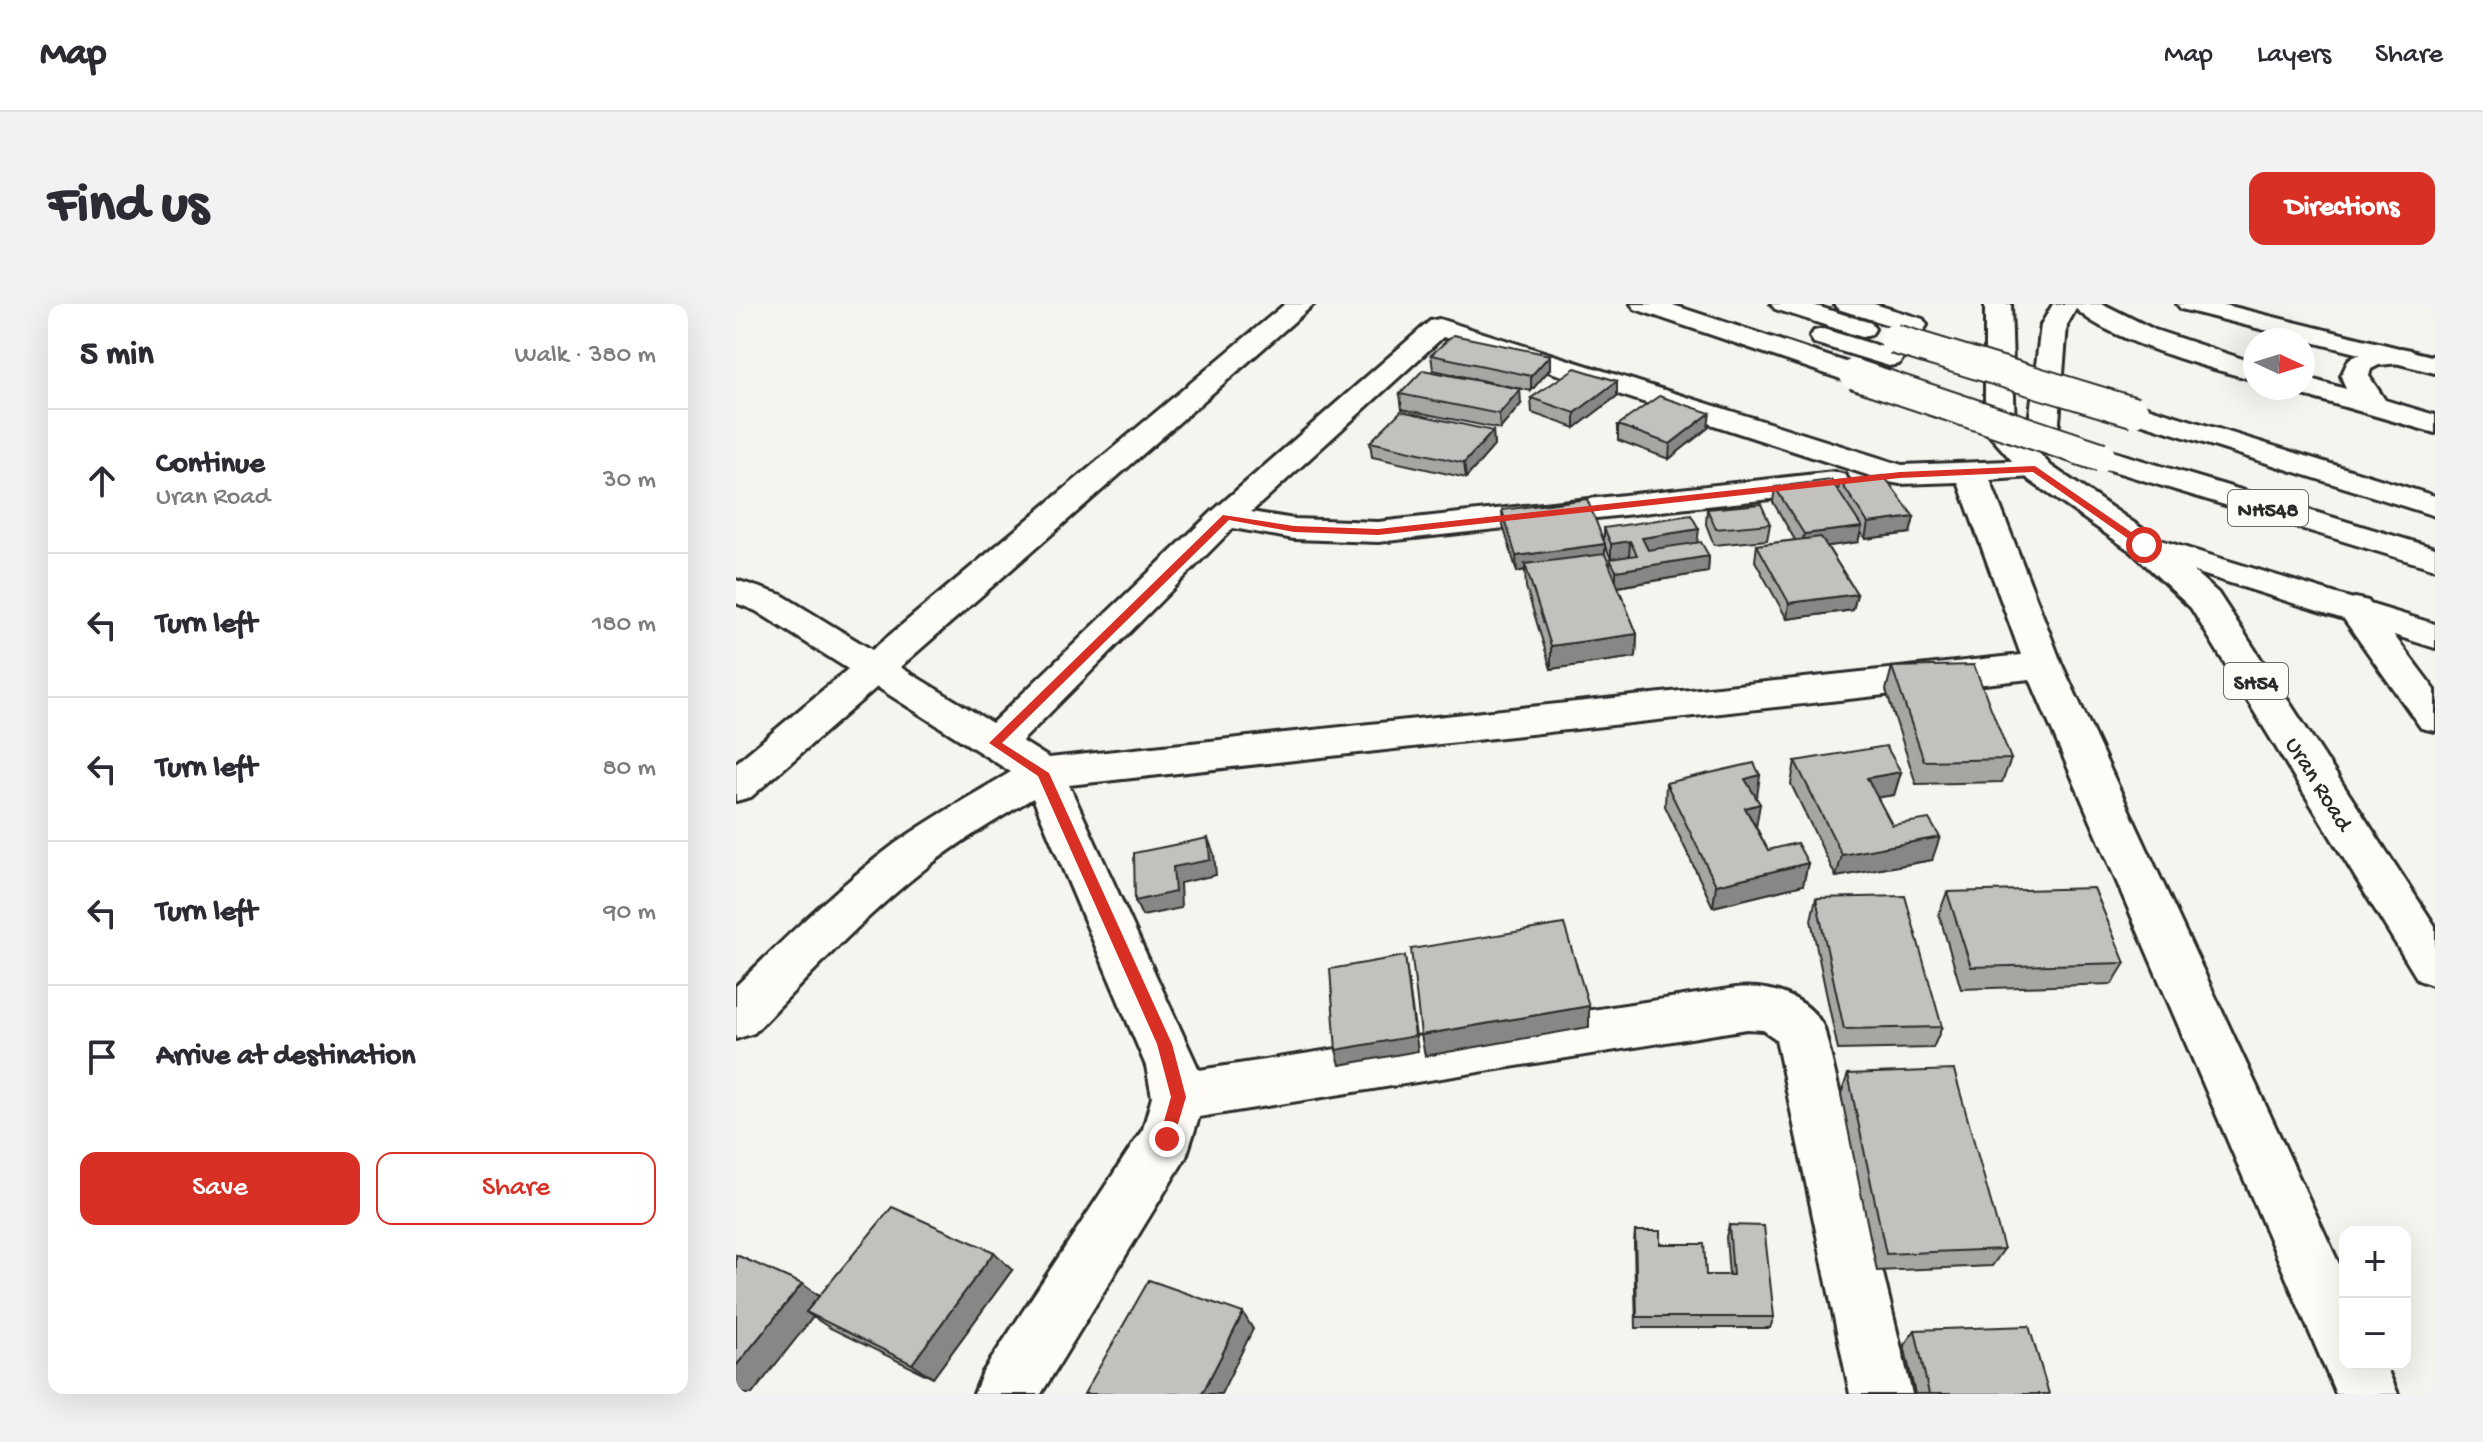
<!DOCTYPE html>
<meta charset="utf-8">
<style>
:root{--surface:#fff;--page:#f2f2f3;--text:#2b2b33;--muted:#7c7c81;--line:#e1e1e2;--accent:#d93025}
body{margin:0;font-family:"Gochi Hand",sans-serif;background:var(--page);color:var(--text)}
.controls{position:absolute;right:24px;bottom:24px;display:grid;overflow:hidden;border-radius:16px;box-shadow:0 8px 32px #0002}
.controls button{width:72px;height:72px;display:grid;place-items:center;padding:0;border:0;border-bottom:2px solid var(--line);background:var(--surface);color:var(--text);font:40px sans-serif}
.compass{position:absolute;left:1507px;top:24px;width:72px;height:72px;border-radius:50%;background:var(--surface);box-shadow:0 8px 32px #0002;rotate:94deg}
.stop{position:absolute;width:24px;height:24px;margin:-18px;border:6px solid #d93025;border-radius:50%;background:#fff}
.stop.end{background:#d93025;border-color:#fff;box-shadow:0 2px 8px #0008}
.list{margin:0;padding:0;list-style:none}
h2{display:flex;justify-content:space-between;align-items:center;height:104px;margin:0;padding:0 32px;font-size:34px}
h2 small{font-size:26px;font-weight:400;color:var(--muted)}
.list li{display:grid;grid-template-columns:52px 1fr auto;gap:24px;align-items:center;box-sizing:border-box;height:144px;padding:0 32px;border-top:2px solid var(--line)}
.list b{display:block;font-size:30px;white-space:nowrap}
.list p{margin:0;font-size:26px;white-space:nowrap;color:var(--muted)}
.list em{font-size:26px;font-style:normal;color:var(--muted)}
.actions{display:flex;gap:16px;padding:24px 32px}
.actions a{flex:1;padding:18px 0;border:2px solid var(--accent);border-radius:16px;text-align:center;font-size:28px;color:var(--accent)}
.actions .main{background:var(--accent);color:#fff}
.icon{flex:none;width:44px;height:44px;fill:none;stroke:currentColor;stroke-width:2;stroke-linecap:round;stroke-linejoin:round}
.map{position:relative;flex:none;width:1699px;height:1090px;overflow:hidden;border-radius:16px}
header{display:flex;align-items:center;gap:48px;box-sizing:border-box;height:112px;padding:0 40px;background:var(--surface);border-bottom:2px solid var(--line)}
header strong{font-size:38px}
nav{display:flex;gap:44px;margin-inline-start:auto;font-size:28px}
.intro{display:flex;align-items:center;justify-content:space-between;box-sizing:border-box;height:192px;padding:0 48px}
h1{margin:0;font-size:56px}
.button{padding:20px 36px;border-radius:16px;background:var(--accent);color:#fff;font-size:28px;font-weight:700}
main{display:flex;gap:48px;padding:0 48px}
aside{flex:1;background:var(--surface);border-radius:16px;box-shadow:0 8px 32px #0002}
.map>svg:first-child{display:block}
</style>
<header>
<strong>Map</strong>
<nav><a>Map</a><a>Layers</a><a>Share</a></nav>
</header>
<div class="intro"><h1>Find us</h1><a class="button">Directions</a></div>
<main>
<aside>
<h2>5 min<small>Walk · 380 m</small></h2>
<ul class="list">
<li><svg class="icon" aria-label="ahead" viewBox="0 0 24 24"><path d="M12 20V5M6 11l6-6 6 6"/></svg><div><b>Continue</b><p>Uran Road</p></div><em>30 m</em></li>
<li><svg class="icon" aria-label="left" viewBox="0 0 24 24"><path d="M17 20v-9H6M10 6l-5 5 5 5"/></svg><div><b>Turn left</b></div><em>180 m</em></li>
<li><svg class="icon" aria-label="left" viewBox="0 0 24 24"><path d="M17 20v-9H6M10 6l-5 5 5 5"/></svg><div><b>Turn left</b></div><em>80 m</em></li>
<li><svg class="icon" aria-label="left" viewBox="0 0 24 24"><path d="M17 20v-9H6M10 6l-5 5 5 5"/></svg><div><b>Turn left</b></div><em>90 m</em></li>
<li><svg class="icon" aria-label="arrive" viewBox="0 0 24 24"><path d="M6 21V4h12l-3 4 3 4H6"/></svg><div><b>Arrive at destination</b></div></li>
</ul>
<div class="actions"><a class="main">Save</a><a>Share</a></div>
</aside>
<div class="map">
<svg width="1699" height="1090" viewBox="0 0 1699 1090">
<rect width="100%" height="100%" fill="#f5f4ef"/>
<filter id="ink" filterUnits="userSpaceOnUse"><feTurbulence type="fractalNoise" baseFrequency=".0125" numOctaves="2"/><feDisplacementMap in="SourceGraphic" scale="16" xChannelSelector="R" yChannelSelector="G"/><feConvolveMatrix kernelMatrix="1 2 1 2 8 2 1 2 1" color-interpolation-filters="sRGB"/></filter>
<g filter="url(#ink)">
<g fill="none" stroke-linecap="round" stroke-linejoin="round">
<defs>
<path id="minor" d="M 549,0 L 578,0 L 164,363 L 256,419 L 478,206 L 694,17 L 703,15 L 1166,161 L 1299,156 L 1310,158 L 1315,165 L 1310,172 L 1254,176 L 1326,361 L 1609,973 L 1609,1060 L 1649,1060 L 1662,1090 L 1600,1090 L 1294,375 L 333,481 L 463,766 L 1000,684 C 1034,681 1072,692 1088,724 L 1176,1090 L 1114,1090 L 1040,735 L 1027,726 L 1011,725 L 463,813 L 450,853 L 305,1090 L 238,1090 L 247,1068 L 407,825 L 416,793 L 410,762 L 297,494 C 260,516 223,538 190,564 C 127,613 73,672 18,729 L 0,735 L 0,682 C 51,632 102,582 160,539 C 197,513 236,491 275,468 L 141,383 L 15,493 L 0,497 L 0,459 L 112,365 L 20,307 L 0,299 L 0,276 L 46,291 L 136,346 ZM 707,33 L 1153,178 L 1164,180 L 1222,178 L 1285,351 L 313,454 L 286,437 L 497,224 L 558,235 L 642,238 L 1098,188 L 1109,185 L 1114,178 L 1109,171 L 1098,168 L 642,218 L 558,215 L 515,208 Z
M 1441,0 L 1485,0 L 1699,53 L 1699,69 L 1445,5 Z
M 1619,294 L 1632,297 L 1699,386 L 1699,427 L 1685,424 L 1601,305 L 1606,297 Z"/>
<path id="major" d="M 1249,0 L 1275,0 L 1279,124 L 1285,131 L 1292,126 L 1305,21 L 1317,0 L 1339,0 L 1341,3 L 1331,21 L 1322,130 L 1301,147 L 1315,162 L 1420,234 L 1482,289 L 1699,622 L 1699,682 L 1682,676 L 1455,304 L 1396,248 L 1293,176 L 1249,126 Z"/>
<path id="highway" d="M 895,0 L 934,0 L 1128,64 L 1132,70 L 1128,76 L 1118,78 L 1108,76 L 899,5 Z
M 1035,0 L 1074,0 L 1135,19 L 1139,25 L 1135,31 L 1126,33 L 1039,5 Z
M 1098,0 L 1138,0 L 1187,15 L 1191,21 L 1187,27 L 1178,29 L 1102,5 Z
M 1336,0 L 1367,0 L 1419,26 L 1519,59 L 1519,76 C 1479,66 1359,33 1336,0 Z
M 1087,25 L 1163,48 L 1167,54 L 1163,60 L 1153,62 L 1078,39 L 1074,33 L 1078,27 Z
M 1665,44 L 1675,46 L 1679,52 L 1675,58 L 1643,61 L 1635,65 L 1633,72 L 1649,96 L 1699,111 L 1699,129 L 1557,88 L 1554,84 L 1567,84 L 1567,73 L 1610,85 L 1605,72 L 1613,55 L 1637,45 Z
M 1398,99 L 1699,192 L 1699,212 L 1388,114 L 1383,108 L 1388,102 Z
M 1365,144 L 1699,244 L 1699,265 L 1354,160 L 1350,153 L 1354,146 Z
M 1408,231 L 1699,320 L 1699,344 L 1396,248 L 1391,241 L 1396,234 Z"/>
</defs>
<!-- minor casing -->
<use href="#minor" stroke="#2b2b2b" stroke-width="6"/>
<!-- major casing -->
<use href="#major" stroke="#2b2b2b" stroke-width="6"/>
<!-- highway casing -->
<use href="#highway" stroke="#2b2b2b" stroke-width="6"/>
<!-- minor -->
<use href="#minor" fill="#fdfcf7" fill-rule="evenodd"/>
<!-- major -->
<use href="#major" fill="#fdfcf7" fill-rule="evenodd"/>
<!-- highway -->
<use href="#highway" fill="#fdfcf7" fill-rule="evenodd"/>
<defs>
<path id="highway-bridge" d="M 1158,35 L 1398,108
M 1118,70 L 1365,153"/>
</defs>
<!-- highway-bridge casing -->
<use href="#highway-bridge" stroke="#2b2b2b" stroke-width="33" stroke-linecap="butt"/>
<!-- highway-bridge -->
<use href="#highway-bridge" stroke="#fdfcf7" stroke-width="29"/>
</g>
<!-- wall -->
<path fill="#a7a6a3" stroke="#2b2b2b" stroke-width="2" fill-rule="evenodd" d="M 695,51 L 814,51 L 814,65 L 795,87 L 697,66 Z
M 664,90 L 785,100 L 764,125 L 666,105 Z
M 881,92 L 839,124 L 796,109 L 795,94 Z
M 882,121 L 972,124 L 933,155 L 882,136 Z
M 757,127 L 758,142 L 730,174 L 636,153 L 634,138 Z
M 1104,177 L 1178,213 L 1174,229 L 1129,235 L 1125,228 L 1122,238 L 1091,242 L 1121,290 L 1117,306 L 1051,315 L 1019,257 L 1021,241 L 1059,236 L 1037,198 L 1039,183 L 1102,186 Z
M 971,205 L 1034,220 L 1031,236 L 978,241 L 970,220 Z
M 766,206 L 868,237 L 868,224 L 962,239 L 973,252 L 972,268 L 882,283 L 901,330 L 900,353 L 815,365 L 790,283 L 789,266 L 781,268 L 767,221 ZM 869,242 L 875,255 L 874,262 L 869,250 Z
M 1156,363 L 1275,455 L 1266,478 L 1180,480 L 1150,386 Z
M 1059,457 L 1165,468 L 1158,491 L 1141,493 L 1156,521 L 1196,556 L 1100,573 L 1055,480 Z
M 930,479 L 1021,493 L 1020,523 L 1032,546 L 1072,559 L 1067,581 L 977,603 L 929,502 Z
M 1211,588 L 1389,659 L 1376,680 L 1225,685 L 1203,610 Z
M 1080,594 L 1206,723 L 1197,744 L 1102,746 L 1075,616 Z
M 1112,770 L 1268,945 L 1256,962 L 1141,967 L 1105,790 Z
M 993,921 L 1038,1013 L 1034,1024 L 900,1024 L 898,939 L 899,927 L 924,940 L 970,971 L 993,971 L 990,933 Z
M 0,951 L 66,980 L 83,992 L 276,966 L 197,1074 L 94,1024 L 77,1013 L 16,1090 L 3,1090 L 0,1088 Z
M 1179,1026 L 1313,1090 L 1179,1090 L 1168,1041 Z"/>
<!-- shaded-wall -->
<path fill="#888785" stroke="#2b2b2b" stroke-width="2" d="M 814,51 L 814,65 L 795,87 L 795,72 Z
M 881,77 L 881,92 L 839,124 L 839,109 Z
M 784,85 L 785,100 L 764,125 L 763,110 Z
M 974,109 L 972,124 L 933,155 L 934,140 Z
M 757,127 L 758,142 L 730,174 L 728,159 Z
M 1178,213 L 1174,229 L 1129,235 L 1132,219 Z
M 1126,223 L 1122,238 L 1065,246 L 1068,230 Z
M 963,225 L 961,241 L 905,250 L 906,234 Z
M 894,237 L 893,253 L 875,256 L 875,240 Z
M 869,240 L 869,256 L 789,260 L 789,266 L 781,268 L 780,252 Z
M 973,252 L 972,268 L 880,283 L 880,267 Z
M 1121,290 L 1117,306 L 1051,315 L 1053,299 Z
M 901,330 L 900,353 L 815,365 L 815,342 Z
M 1165,468 L 1158,491 L 1125,496 L 1131,474 Z
M 1024,471 L 1021,493 L 1006,497 L 1009,475 Z
M 1024,500 L 1020,523 L 1009,504 Z
M 1204,533 L 1196,556 L 1100,573 L 1106,551 Z
M 472,534 L 478,550 L 480,571 L 444,579 L 445,604 L 406,612 L 399,597 Z
M 1072,559 L 1067,581 L 977,603 L 980,581 Z
M 669,652 L 682,747 L 604,761 L 600,746 Z
M 853,702 L 853,723 L 689,752 L 685,731 Z
M 258,948 L 276,966 L 197,1074 L 176,1060 Z
M 66,980 L 90,997 L 70,1008 L 77,1013 L 16,1090 L 4,1090 L 0,1088 L 0,1062 Z
M 507,1009 L 517,1025 L 485,1090 L 466,1090 Z"/>
<!-- building -->
<path fill="#c2c1be" stroke="#2b2b2b" stroke-width="2" d="M 717,31 L 814,51 L 795,72 L 695,51 Z
M 839,64 L 881,77 L 839,109 L 795,94 Z
M 687,66 L 784,85 L 763,110 L 664,90 Z
M 923,92 L 974,109 L 934,140 L 882,121 Z
M 665,107 L 757,127 L 728,159 L 634,138 Z
M 1148,172 L 1178,213 L 1132,219 L 1104,177 Z
M 1095,176 L 1126,223 L 1068,230 L 1039,183 Z
M 851,195 L 869,240 L 780,252 L 766,206 Z
M 1025,200 L 1034,220 L 980,225 L 971,205 Z
M 955,211 L 963,225 L 906,234 L 912,246 L 965,238 L 973,252 L 880,267 L 874,255 L 901,251 L 894,237 L 875,240 L 868,224 Z
M 1085,233 L 1121,290 L 1053,299 L 1021,241 Z
M 869,250 L 901,330 L 815,342 L 789,260 Z
M 1238,361 L 1275,455 L 1188,457 L 1156,363 Z
M 1150,442 L 1165,468 L 1131,474 L 1156,521 L 1193,515 L 1204,533 L 1106,551 L 1059,457 Z
M 1018,459 L 1024,471 L 1009,475 L 1024,500 L 1009,504 L 1032,546 L 1061,539 L 1072,559 L 980,581 L 930,479 Z
M 472,534 L 474,556 L 437,563 L 439,588 L 399,597 L 398,549 Z
M 1358,584 L 1389,659 L 1235,663 L 1211,588 Z
M 1169,592 L 1206,723 L 1108,725 L 1080,594 Z
M 828,620 L 853,702 L 685,731 L 675,645 Z
M 669,652 L 679,732 L 600,746 L 594,665 Z
M 1218,766 L 1268,945 L 1150,950 L 1112,770 Z
M 156,903 L 258,948 L 176,1060 L 70,1008 Z
M 993,921 L 1028,922 L 1038,1013 L 901,1013 L 899,927 L 924,927 L 924,940 L 968,940 L 970,971 L 997,971 Z
M 0,951 L 66,980 L 0,1062 Z
M 413,976 L 507,1009 L 466,1090 L 348,1090 Z
M 1293,1022 L 1313,1090 L 1193,1090 L 1179,1026 Z"/>
</g>
<!-- route -->
<path fill="#d93025" d="M 1299,162 L 1411,239 L 1411,243 L 1404,243 L 1297,168 L 1164,174 L 642,231 L 558,228 L 493,216 L 266,439 L 313,469 L 436,740 L 450,793 L 436,840 L 425,840 L 423,835 L 435,793 L 421,740 L 302,472 L 253,439 L 487,211 L 558,222 L 642,225 L 1164,168 Z"/>
<g text-anchor="middle" stroke-width="6" stroke-linejoin="round" paint-order="stroke">
<!-- shield labels -->
<g fill="#fdfcf7" stroke="#6a6a68" stroke-width="2">
<rect x="1492" y="186" width="80" height="36" rx="6"/>
<rect x="1488" y="359" width="64" height="36" rx="6"/>
</g>
<g font-size="22" font-weight="bold" fill="#2b2b2b">
<text x="1532" y="212">NH548</text>
<text x="1520" y="385">SH54</text>
</g>
<!-- street labels -->
<g font-size="24" fill="#2b2b2b" stroke="#fdfcf7">
<text transform="translate(1584 479) rotate(58)" y="8">Uran Road</text>
</g>
</g>
</svg>
<div class="controls">
<button>+</button>
<button>−</button>
</div>
<svg class="compass" viewBox="-18 -18 36 36"><path d="M0-13l5 13h-10z" fill="#e53935"/><path d="M0 13l5-13h-10z" fill="#7c7c81"/></svg>
<div class="stop" style="left:1408px;top:241px"></div>
<div class="stop end" style="left:431px;top:835px"></div>
</div>
</main>
